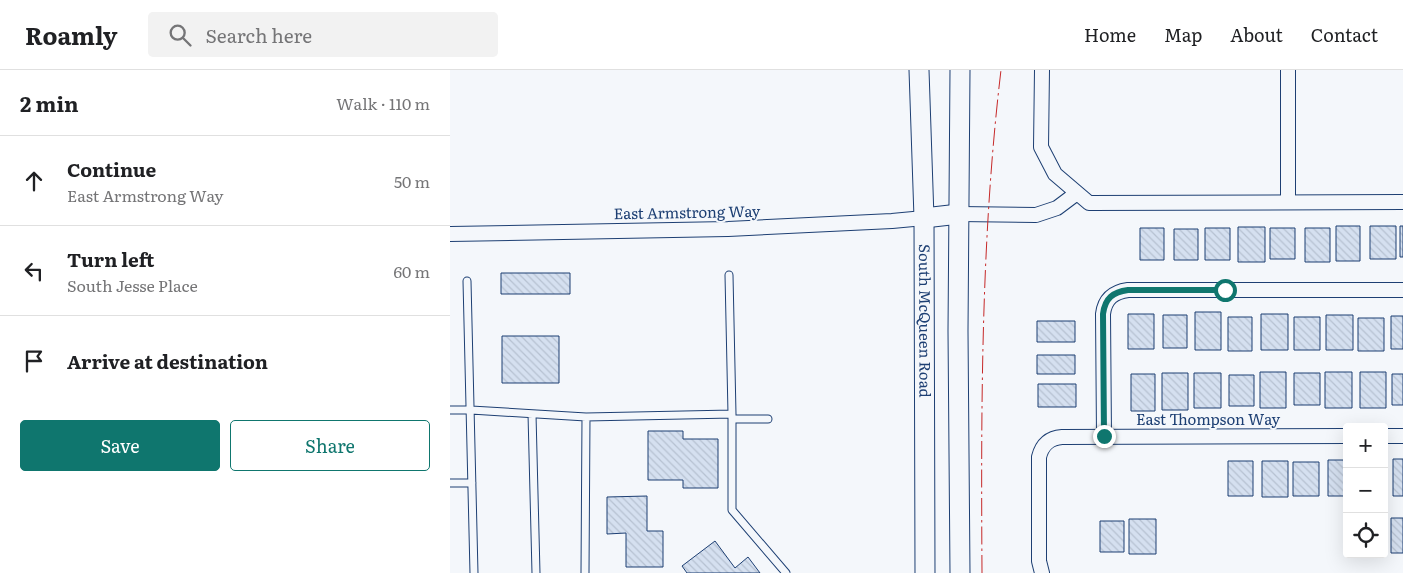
<!DOCTYPE html>
<meta charset="utf-8">
<style>
:root{--surface:#fff;--page:#f2f2f2;--text:#202124;--muted:#757577;--line:#e0e0e0;--accent:#0f766e}
body{margin:0;font-family:Literata,serif;background:var(--page);color:var(--text)}
.controls{position:absolute;right:15px;bottom:15px;display:grid;overflow:hidden;border-radius:5px;box-shadow:0 5px 20px #0002}
.controls button{width:45px;height:45px;display:grid;place-items:center;padding:0;border:0;border-bottom:1px solid var(--line);background:var(--surface);color:var(--text);font:25px sans-serif}
.stop{position:absolute;width:15px;height:15px;margin:-11px;border:4px solid #0f766e;border-radius:50%;background:#fff}
.stop.end{background:#0f766e;border-color:#fff;box-shadow:0 1px 5px #0008}
.list{margin:0;padding:0;list-style:none}
h2{display:flex;justify-content:space-between;align-items:center;height:65px;margin:0;padding:0 20px;font-size:21px}
h2 small{font-size:16px;font-weight:400;color:var(--muted)}
.list li{display:grid;grid-template-columns:32px 1fr auto;gap:15px;align-items:center;box-sizing:border-box;height:90px;padding:0 20px;border-top:1px solid var(--line)}
.list b{display:block;font-size:19px;white-space:nowrap}
.list p{margin:0;font-size:16px;white-space:nowrap;color:var(--muted)}
.list em{font-size:16px;font-style:normal;color:var(--muted)}
.actions{display:flex;gap:10px;padding:15px 20px}
.actions a{flex:1;padding:11px 0;border:1px solid var(--accent);border-radius:5px;text-align:center;font-size:18px;color:var(--accent)}
.actions .main{background:var(--accent);color:#fff}
.icon{flex:none;width:28px;height:28px;fill:none;stroke:currentColor;stroke-width:2;stroke-linecap:round;stroke-linejoin:round}
.map{position:relative;flex:none;width:953px;height:503px;overflow:hidden}
header{display:flex;align-items:center;gap:30px;box-sizing:border-box;height:70px;padding:0 25px;background:var(--surface);border-bottom:1px solid var(--line)}
header strong{font-size:24px}
nav{display:flex;gap:28px;margin-inline-start:auto;font-size:18px}
.search{width:350px;height:45px;background:var(--page);display:flex;align-items:center;gap:12px;box-sizing:border-box;padding:0 18px;border-radius:5px;color:var(--muted);font-size:19px}
main{display:flex}
aside{flex:1;background:var(--surface)}
.map>svg:first-child{display:block}
</style>
<header>
<strong>Roamly</strong>
<div class="search"><svg class="icon" aria-label="search" viewBox="0 0 24 24"><circle cx="10" cy="10" r="6"/><path d="M15 15l6 6"/></svg>Search here</div>
<nav><a>Home</a><a>Map</a><a>About</a><a>Contact</a></nav>
</header>
<main>
<aside>
<h2>2 min<small>Walk · 110 m</small></h2>
<ul class="list">
<li><svg class="icon" aria-label="ahead" viewBox="0 0 24 24"><path d="M12 20V5M6 11l6-6 6 6"/></svg><div><b>Continue</b><p>East Armstrong Way</p></div><em>50 m</em></li>
<li><svg class="icon" aria-label="left" viewBox="0 0 24 24"><path d="M17 20v-9H6M10 6l-5 5 5 5"/></svg><div><b>Turn left</b><p>South Jesse Place</p></div><em>60 m</em></li>
<li><svg class="icon" aria-label="arrive" viewBox="0 0 24 24"><path d="M6 21V4h12l-3 4 3 4H6"/></svg><div><b>Arrive at destination</b></div></li>
</ul>
<div class="actions"><a class="main">Save</a><a>Share</a></div>
</aside>
<div class="map">
<svg width="953" height="503" viewBox="0 0 953 503">
<defs>
<pattern id="building-back-hatch" width="6" height="6" patternUnits="userSpaceOnUse" patternTransform="scale(1.25)"><rect width="6" height="6" fill="#d5e0f0"/><path d="M-1 5l2 2M0 0l6 6M5-1l2 2" fill="none" stroke="#b6c1d1"/></pattern>
</defs>
<rect width="100%" height="100%" fill="#f4f7fb"/>
<!-- building -->
<path fill="url(#building-back-hatch)" stroke="#1d3f73" d="M 886,156 L 910,156 L 910,191 L 886,191 Z
M 920,156 L 946,156 L 946,189 L 920,189 Z
M 950,156 L 953,156 L 953,187 L 950,187 Z
M 788,157 L 815,157 L 815,192 L 788,192 Z
M 690,158 L 714,158 L 714,190 L 690,190 Z
M 755,158 L 780,158 L 780,190 L 755,190 Z
M 820,158 L 845,158 L 845,189 L 820,189 Z
M 855,158 L 880,158 L 880,192 L 855,192 Z
M 724,159 L 748,159 L 748,190 L 724,190 Z
M 51,203 L 120,203 L 120,224 L 51,224 Z
M 745,242 L 771,242 L 771,280 L 745,280 Z
M 678,244 L 704,244 L 704,279 L 678,279 Z
M 811,244 L 838,244 L 838,280 L 811,280 Z
M 713,245 L 737,245 L 737,278 L 713,278 Z
M 876,245 L 903,245 L 903,280 L 876,280 Z
M 941,246 L 953,246 L 953,279 L 941,279 Z
M 778,247 L 802,247 L 802,281 L 778,281 Z
M 844,247 L 870,247 L 870,280 L 844,280 Z
M 908,248 L 934,248 L 934,281 L 908,281 Z
M 587,251 L 625,251 L 625,272 L 587,272 Z
M 52,266 L 109,266 L 109,313 L 52,313 Z
M 587,285 L 625,285 L 625,304 L 587,304 Z
M 810,302 L 836,302 L 836,338 L 810,338 Z
M 875,302 L 902,302 L 902,338 L 875,338 Z
M 910,302 L 936,302 L 936,338 L 910,338 Z
M 712,303 L 738,303 L 738,340 L 712,340 Z
M 744,303 L 771,303 L 771,338 L 744,338 Z
M 844,303 L 870,303 L 870,335 L 844,335 Z
M 681,304 L 705,304 L 705,341 L 681,341 Z
M 942,304 L 953,304 L 953,335 L 942,335 Z
M 779,305 L 804,305 L 804,336 L 779,336 Z
M 588,314 L 626,314 L 626,337 L 588,337 Z
M 198,361 L 233,361 L 233,369 L 268,369 L 268,418 L 233,418 L 233,410 L 198,410 Z
M 943,389 L 953,389 L 953,426 L 943,426 Z
M 878,390 L 897,390 L 897,426 L 878,426 Z
M 778,391 L 803,391 L 803,426 L 778,426 Z
M 812,391 L 838,391 L 838,427 L 812,427 Z
M 843,392 L 869,392 L 869,426 L 843,426 Z
M 197,426 L 197,461 L 213,461 L 213,497 L 176,497 L 176,463 L 157,464 L 157,427 Z
M 941,448 L 953,448 L 953,483 L 941,483 Z
M 679,449 L 706,449 L 706,484 L 679,484 Z
M 934,449 L 936,449 L 936,483 L 934,483 Z
M 650,451 L 674,451 L 674,482 L 650,482 Z
M 265,471 L 285,498 L 298,487 L 310,503 L 237,503 L 232,496 Z"/>
<g fill="none" stroke-linecap="round" stroke-linejoin="round">
<defs>
<path id="lane" d="M 279,205 L 282,344
M 17,211 L 24,503
M 0,340 L 21,340 L 136,347 L 282,344 L 282,440 L 336,503
M 82,344 L 86,503
M 282,349 L 318,349
M 0,413 L 22,413
M 135,503 L 136,347"/>
<path id="street" d="M 592,0 L 591,77 L 605,104 L 639,133 L 953,132
M 838,132 L 838,0
M 509,144 L 586,145 L 607,138 L 627,123
M 0,164 L 278,159 L 442,151 L 474,148
M 654,366 L 653,244 C 655,228 664,222 678,220 L 953,220
M 934,366 L 953,366
M 592,503 L 589,491 L 589,387 C 592,375 599,368 612,367 L 897,366"/>
<g id="secondary">
<path id="s1" d="M 469,0 L 474,148 L 475,503"/>
<path d="M 474,148 L 509,144"/>
<path d="M 510,503 L 508,261 L 510,0"/>
</g>
</defs>
<!-- lane casing -->
<use href="#lane" stroke="#1d3f73" stroke-width="9"/>
<!-- street casing -->
<use href="#street" stroke="#1d3f73" stroke-width="16"/>
<!-- secondary casing -->
<use href="#secondary" stroke="#1d3f73" stroke-width="21"/>
<!-- lane -->
<use href="#lane" stroke="#f4f7fb" stroke-width="7"/>
<!-- street -->
<use href="#street" stroke="#f4f7fb" stroke-width="14"/>
<!-- secondary -->
<use href="#secondary" stroke="#f4f7fb" stroke-width="19"/>
<!-- power -->
<path stroke="#c62828" stroke-width="1" stroke-dasharray="18 4 2.5 4" stroke-linecap="butt" d="M 532,503 C 531,335 531,167 551,0"/>
</g>
<g fill="none" stroke-linecap="round" stroke-linejoin="round">
<!-- route -->
<path stroke="#0f766e" stroke-width="6" d="M 654,366 L 653,244 C 655,228 663,222 678,220 L 775,220"/>
</g>
<g text-anchor="middle" stroke-width="4" stroke-linejoin="round" paint-order="stroke">
<!-- street labels -->
<g font-size="15" fill="#1d3f73" stroke="#f4f7fb">
<text transform="translate(237 143) rotate(-1)" y="5">East Armstrong Way</text>
<text dy="5" stroke="none"><textPath href="#s1" startOffset="251">South McQueen Road</textPath></text>
<text x="758" y="355">East Thompson Way</text>
</g>
</g>
</svg>
<div class="controls">
<button>+</button>
<button>−</button>
<button><svg class="icon" aria-label="locate" viewBox="0 0 24 24"><circle cx="12" cy="12" r="6"/><path d="M12 2v4M12 18v4M2 12h4M18 12h4"/></svg></button>
</div>
<div class="stop" style="left:775px;top:220px"></div>
<div class="stop end" style="left:654px;top:366px"></div>
</div>
</main>
